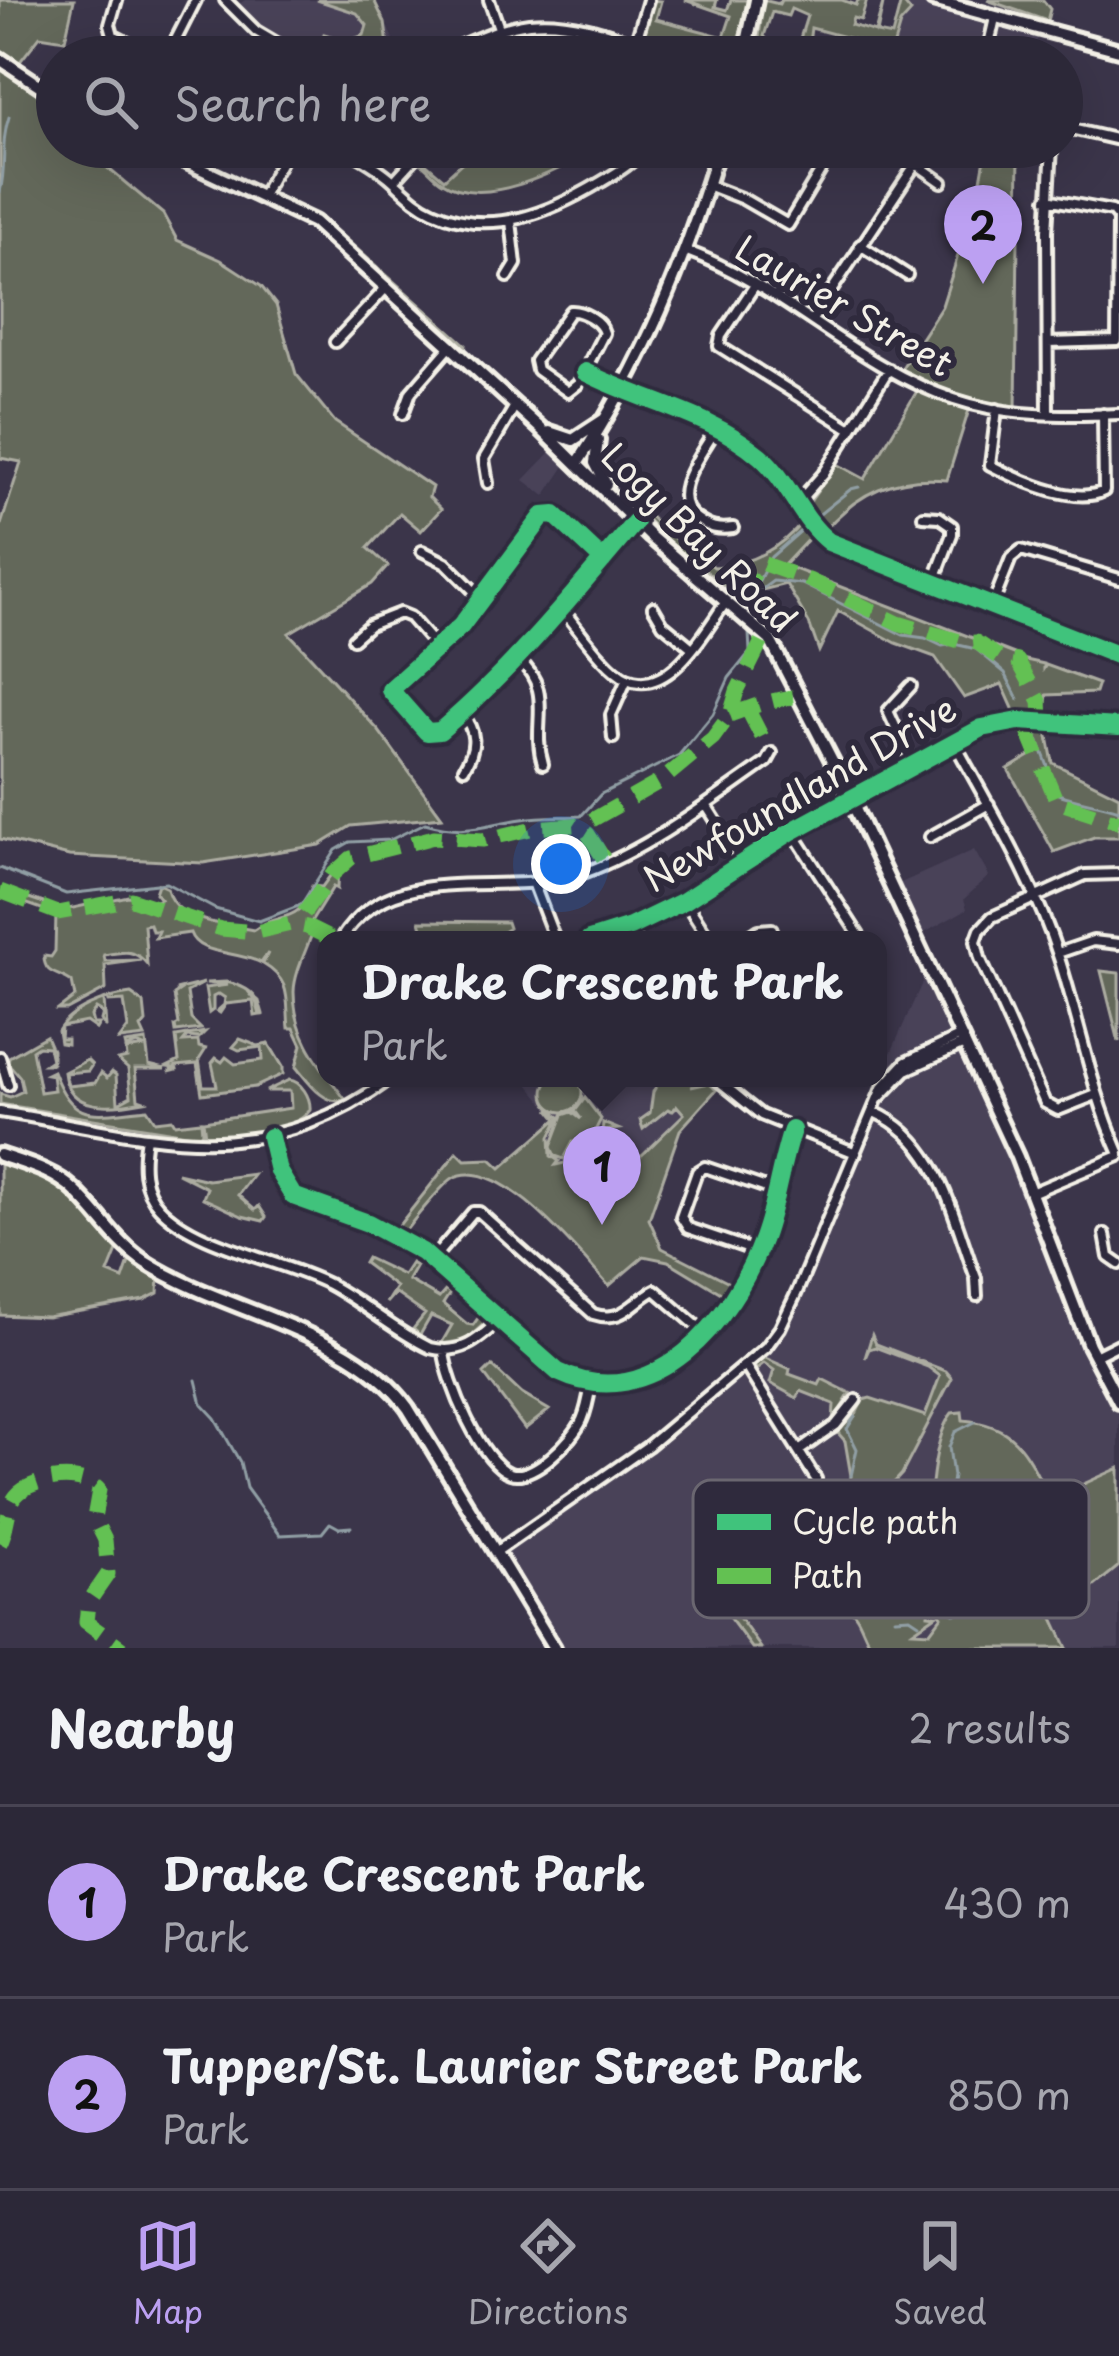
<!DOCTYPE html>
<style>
:root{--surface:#2c2838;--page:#343040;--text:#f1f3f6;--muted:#a6a6ae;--line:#484453;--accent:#bca0f2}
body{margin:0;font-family:"Playpen Sans",sans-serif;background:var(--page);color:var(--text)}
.you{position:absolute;left:561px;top:864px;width:42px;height:42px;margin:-30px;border:9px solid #fff;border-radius:50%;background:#1a73e8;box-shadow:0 0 0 18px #1a73e833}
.badge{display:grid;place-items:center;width:78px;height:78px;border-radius:50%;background:var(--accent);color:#111;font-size:39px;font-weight:700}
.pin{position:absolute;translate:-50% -99px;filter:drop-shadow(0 3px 6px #0008)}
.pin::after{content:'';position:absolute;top:63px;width:42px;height:36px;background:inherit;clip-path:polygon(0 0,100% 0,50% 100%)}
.popup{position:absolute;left:317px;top:931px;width:570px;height:156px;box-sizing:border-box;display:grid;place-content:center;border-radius:24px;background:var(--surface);filter:drop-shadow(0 3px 9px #0005);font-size:39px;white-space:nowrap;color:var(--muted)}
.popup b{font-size:45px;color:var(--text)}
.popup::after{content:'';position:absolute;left:50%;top:100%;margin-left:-24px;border:24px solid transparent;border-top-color:var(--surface)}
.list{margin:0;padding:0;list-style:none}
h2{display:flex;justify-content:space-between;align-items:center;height:156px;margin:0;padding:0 48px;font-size:51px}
h2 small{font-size:39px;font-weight:400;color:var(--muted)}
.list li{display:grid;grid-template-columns:78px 1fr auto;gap:36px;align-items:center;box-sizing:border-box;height:192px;padding:0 48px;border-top:3px solid var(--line)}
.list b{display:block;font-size:45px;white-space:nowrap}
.list p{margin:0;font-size:39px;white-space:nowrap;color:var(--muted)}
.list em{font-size:39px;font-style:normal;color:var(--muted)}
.icon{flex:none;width:66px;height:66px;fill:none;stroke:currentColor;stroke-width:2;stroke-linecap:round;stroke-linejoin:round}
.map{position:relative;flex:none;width:1119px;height:1648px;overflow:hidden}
.search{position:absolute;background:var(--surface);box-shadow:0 12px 48px #0002;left:36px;right:36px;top:36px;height:132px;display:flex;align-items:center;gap:30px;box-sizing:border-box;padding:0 42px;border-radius:66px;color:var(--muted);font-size:45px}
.sheet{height:540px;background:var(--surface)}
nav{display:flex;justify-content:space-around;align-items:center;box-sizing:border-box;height:168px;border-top:3px solid var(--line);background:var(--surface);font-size:33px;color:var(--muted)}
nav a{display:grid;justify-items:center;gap:6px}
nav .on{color:var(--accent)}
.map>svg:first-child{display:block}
</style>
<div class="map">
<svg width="1119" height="1648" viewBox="0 0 1119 1648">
<rect width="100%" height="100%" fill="#3b354a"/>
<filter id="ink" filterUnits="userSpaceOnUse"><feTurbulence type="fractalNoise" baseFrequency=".00833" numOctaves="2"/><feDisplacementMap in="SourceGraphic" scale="24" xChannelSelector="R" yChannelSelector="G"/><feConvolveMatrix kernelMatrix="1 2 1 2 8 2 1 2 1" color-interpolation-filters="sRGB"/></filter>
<g filter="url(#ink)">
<!-- built -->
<path fill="#494259" d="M 245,0 L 374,0 L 402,57 L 300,57 L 283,49 L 233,8 Z
M 905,0 L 933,0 L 1039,30 L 1033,57 L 902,57 L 890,52 Z
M 551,452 L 565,466 L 545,496 L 524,480 Z
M 974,850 L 989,876 L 964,899 L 967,909 L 915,938 L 892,887 Z
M 929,967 L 1024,1173 L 1064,1278 L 1119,1402 L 1119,1648 L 554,1648 L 496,1552 L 752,1366 L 756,1370 L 763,1363 L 775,1370 L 797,1397 L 800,1391 L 835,1404 L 839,1414 L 845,1403 L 850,1394 L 821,1380 L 820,1385 L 788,1374 L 790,1369 L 763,1357 L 783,1330 L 836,1210 L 887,1084 L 880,1078 Z
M 523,1078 L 705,1078 L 716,1090 L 680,1130 L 663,1177 L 564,1169 L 518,1152 L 557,1118 Z"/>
<!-- green -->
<path fill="#63685a" stroke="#acaca1" stroke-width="3" d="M 0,0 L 74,0 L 65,40 L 40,36 L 19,63 L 0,49 Z
M 317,0 L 374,0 L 385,23 L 389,53 L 400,53 L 402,57 L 318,55 L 324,34 L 347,41 L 342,53 L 356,38 L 364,35 L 367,25 L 357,13 Z
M 652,0 L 661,1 L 656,19 L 724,37 L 731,16 L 685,0 L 717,0 L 715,7 L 727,10 L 731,0 L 749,0 L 737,57 L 695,57 L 644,39 L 642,35 Z
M 763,0 L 779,4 L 781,0 L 842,0 L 856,5 L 858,0 L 867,0 L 861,20 L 853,18 L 851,25 L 875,32 L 883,4 L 877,33 L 892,36 L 900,5 L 897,0 L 901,0 L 911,12 L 900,24 L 892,51 L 910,57 L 880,49 L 868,57 L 869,46 L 864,42 L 811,28 L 809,43 L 837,53 L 836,57 L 818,57 L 790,48 L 792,44 L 798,45 L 807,16 L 791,9 L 788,16 L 772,12 L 764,36 L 769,42 L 759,39 Z
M 987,0 L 1043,0 L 1050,9 L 1047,21 Z
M 0,67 L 57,106 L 57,147 L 112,147 L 104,165 L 163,214 L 177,240 L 221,260 L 261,286 L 276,305 L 296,374 L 335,422 L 432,487 L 429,497 L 441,509 L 421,531 L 400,513 L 368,548 L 388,566 L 372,584 L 289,633 L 379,731 L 442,817 L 351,826 L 320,845 L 203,863 L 69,856 L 0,839 L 0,528 L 21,462 L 0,458 Z
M 479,147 L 600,147 C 560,169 486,211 441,181 C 434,176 427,168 420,162 L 422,160 L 444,179 Z
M 987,147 L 1019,147 L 1016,412 L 985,407 L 898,374 L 942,306 L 980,186 Z
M 324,220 L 466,345 L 465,349 L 322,225 Z
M 917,391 L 969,410 L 947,480 C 895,475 858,492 824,531 L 809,507 L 811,500 L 837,464 L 865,479 Z
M 633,500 L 664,530 L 714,567 C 751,565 782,547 803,521 L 812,535 L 784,565 L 1017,655 L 1017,658 L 1044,664 L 1044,668 L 1046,665 L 1098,684 L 1095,693 L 1047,695 L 1044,718 L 1016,715 L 1002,684 L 964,698 L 935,657 L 896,643 L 838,611 L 819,651 L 809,623 L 786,584 L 762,590 L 750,602 L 744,598 L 744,592 L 739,597 L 671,544 L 630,502 Z
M 1022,728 L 1047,731 L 1053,763 L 1119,796 L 1119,837 L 1094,837 L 1054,852 L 1008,769 L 1035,753 Z
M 338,865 L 337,889 L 333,887 L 310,924 L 314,928 C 308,947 294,973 294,992 C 294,1037 322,1068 345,1099 C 325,1108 307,1080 296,1067 L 302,1045 L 294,1028 L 289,1028 C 286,999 292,981 263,964 L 268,953 L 261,963 C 236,950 198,956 190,933 L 155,938 L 158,931 L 152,931 L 150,924 L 144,925 L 147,964 C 135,949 125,951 104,955 L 105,961 L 141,960 L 105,965 L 106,989 L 67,1010 L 58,1010 L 75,997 L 72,982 C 59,972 44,976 44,956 L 51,957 L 55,951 L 56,914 L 19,901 L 26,897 L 64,910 L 128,896 L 156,901 L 160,899 L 155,893 L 158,884 L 167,888 C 172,921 225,925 254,930 C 279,910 299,927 312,886 L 322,887 Z
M 420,921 L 507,922 L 509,928 L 492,940 L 431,940 L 424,935 Z
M 1101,971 L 1119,973 L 1119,1042 Z
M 226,982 C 246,986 258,994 263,1014 L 263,1016 L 259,1001 L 248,991 L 256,1001 L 260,1015 L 255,1016 L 253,1001 L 226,1004 L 220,1013 L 217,1011 L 224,1005 L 225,998 L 219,994 L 213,997 L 213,1010 L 209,1013 L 205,988 L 228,985 L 206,983 Z
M 204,983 L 187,992 L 191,1019 L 201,1029 L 176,1032 L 175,1026 L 179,1024 L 174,995 L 180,991 L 176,990 Z
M 131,994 L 144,1003 L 146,1022 L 141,1028 L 145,1037 L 119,1040 L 128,1028 L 124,1001 L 109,1002 L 108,999 L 104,1000 L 106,1028 L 101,1020 L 103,1013 L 96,1009 L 91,1016 L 93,1024 L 99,1024 L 96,1029 L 86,1022 L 61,1027 L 60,1039 L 67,1039 L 67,1044 L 60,1043 L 58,1031 C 71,1009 105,997 131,994 Z
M 205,1032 L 199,1038 L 187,1037 L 183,1042 L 198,1041 L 199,1047 L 206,1049 L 199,1060 L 203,1086 L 217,1086 L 212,1063 L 216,1058 L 222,1062 L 226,1057 L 235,1064 L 263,1060 L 262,1047 L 239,1050 L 233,1047 L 240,1039 L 258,1046 L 269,1044 L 283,1067 L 283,1074 L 255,1087 L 202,1094 L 197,1064 L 176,1066 L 177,1070 L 169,1072 L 174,1068 L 167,1067 L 179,1061 L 176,1037 Z
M 46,1036 L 52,1050 L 52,1064 L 45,1064 L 51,1060 L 48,1047 L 38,1046 L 32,1050 L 40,1092 L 54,1090 L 52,1075 L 47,1074 L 53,1071 C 74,1125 93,1114 147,1109 L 155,1121 L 172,1119 L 175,1124 L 201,1121 L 202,1132 L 199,1136 L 0,1104 L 0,1094 L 10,1097 L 23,1091 L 20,1077 L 8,1063 L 9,1057 Z
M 146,1041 L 149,1065 L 165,1069 L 135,1069 L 138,1099 L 144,1101 C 113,1107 68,1113 64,1072 L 87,1060 L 92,1065 L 88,1071 L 65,1073 L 68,1086 L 95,1083 L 101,1073 L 107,1078 L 112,1072 L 116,1075 L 118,1103 L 131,1096 L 128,1069 L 118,1060 L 127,1058 L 126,1050 L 144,1047 L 137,1044 L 126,1048 L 125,1044 Z
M544 1093a19 19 0 1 1 38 0a19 19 0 1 1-38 0Z
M 661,1078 L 705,1078 L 706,1083 L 691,1087 L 709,1083 L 716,1090 L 680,1130 L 649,1219 L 662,1248 L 733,1284 L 726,1296 L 668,1261 L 644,1256 L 609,1286 C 580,1255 500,1153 453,1178 C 443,1184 411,1223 404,1233 L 396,1229 L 457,1152 L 465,1160 L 491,1159 L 501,1168 L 557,1119 L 549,1109 L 560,1117 L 550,1137 L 551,1156 L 559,1161 L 556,1165 L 565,1163 L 573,1146 L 588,1134 L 573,1142 L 564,1159 L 555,1156 L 551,1147 L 563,1115 L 572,1112 L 581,1119 L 575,1111 L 585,1098 L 601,1119 L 595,1131 L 602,1134 L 603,1123 L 618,1129 L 605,1131 L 609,1155 L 642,1155 L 684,1114 L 677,1106 L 672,1111 L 668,1109 L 643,1129 L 640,1120 L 650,1113 L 653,1092 Z
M 289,1080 C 301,1081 311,1097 310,1110 C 291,1136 230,1136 205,1136 L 203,1121 L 291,1108 L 290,1091 L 266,1091 Z
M 0,1160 L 42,1176 L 66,1190 L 118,1248 L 108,1273 L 123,1279 L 130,1259 L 159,1276 L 158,1293 L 144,1300 L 47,1317 L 0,1315 Z
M 177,1173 L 208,1180 L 254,1174 L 238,1195 L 255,1210 L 259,1206 L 266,1217 L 263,1221 L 242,1216 L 203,1198 L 207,1188 Z
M 367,1258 L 403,1275 L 411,1263 L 416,1266 L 408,1280 L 439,1298 L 446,1290 L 450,1293 L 443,1304 L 467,1324 L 473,1325 L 483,1311 L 487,1321 L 466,1340 L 441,1344 L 452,1325 L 431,1316 L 420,1335 L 413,1329 L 425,1314 L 395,1293 L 386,1303 L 396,1287 L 364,1263 Z
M 872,1335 L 876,1344 L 946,1371 L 952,1378 L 902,1474 L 875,1503 L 931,1587 L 928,1614 L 936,1615 L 913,1631 L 930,1632 L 942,1616 L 939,1611 L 955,1592 C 948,1582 939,1572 935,1561 C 924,1532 932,1436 952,1413 L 962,1412 L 963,1420 C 1013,1425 1024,1447 1047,1494 L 1070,1490 L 1119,1468 L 1119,1566 L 1092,1588 L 1084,1602 L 1068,1605 L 1052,1616 L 1067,1648 L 873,1648 C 862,1634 862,1618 847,1605 L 867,1576 L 863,1573 L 837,1590 L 825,1556 L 844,1532 L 851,1476 L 845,1441 L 838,1433 L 832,1435 L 855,1416 L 863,1400 L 870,1398 L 925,1416 L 940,1376 L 928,1367 L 875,1347 L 869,1349 L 865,1358 Z
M 763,1357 L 790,1369 L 789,1374 L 819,1385 L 822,1379 L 850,1393 L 833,1422 L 834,1404 L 801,1391 L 797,1398 L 770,1383 L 774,1370 L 764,1363 L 755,1370 L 752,1366 Z
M 492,1366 L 522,1394 L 549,1410 L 525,1429 L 484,1374 Z
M 710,1590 L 732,1596 L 737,1603 L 733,1609 L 761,1648 L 752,1648 L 720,1605 L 715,1606 L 704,1593 Z"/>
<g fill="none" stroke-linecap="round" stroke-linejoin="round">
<!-- stream -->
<path stroke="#909ea4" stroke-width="3" d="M 0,192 C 7,165 0,143 9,117
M 816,517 L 851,489 L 859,487
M 754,590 L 771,557 L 804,528
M 747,600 L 773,581 L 802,584 L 903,635 L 925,638 L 942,646 L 954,644 L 976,649 L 1005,673 L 1018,699
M 1036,734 L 1058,794 C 1078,801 1098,803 1119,810
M 0,868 L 66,894 L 166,883 L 215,909 L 259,921 L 301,905 L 336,850 L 350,842 L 390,840 L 425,823 C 467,835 482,825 522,819 C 541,816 561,817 581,816 L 601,794 L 679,755 L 713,714 L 729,678 L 750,652 L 749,633
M 196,1380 L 202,1404 L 215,1418 L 240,1462 L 246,1488 L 280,1535 L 322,1533 L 330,1523 L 339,1528 L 351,1527
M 851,1476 L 857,1449 L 847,1429 L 855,1416
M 944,1607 L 955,1614 L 966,1599 L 939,1545 L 947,1520 L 953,1476 L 949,1447 L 955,1432 L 975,1422
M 895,1618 L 910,1617 L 919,1623"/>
<defs>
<path id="minor" d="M 117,0 L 110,24 L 113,35 L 155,57
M 225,0 L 256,31 L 300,57
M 489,0 L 500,31
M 748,43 L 794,57
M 635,44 L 648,0
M 167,57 L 196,0
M 430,57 C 462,46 496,27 529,23 C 578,17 632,43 677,57
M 986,57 L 995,18
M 1062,127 L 1119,140
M 342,147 C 358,156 375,165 389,177 C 404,190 415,203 433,211 C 491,238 551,212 601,182 C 618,172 634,163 645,147
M 915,163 L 942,182
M 394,181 L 425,147
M 707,185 L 743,199 L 788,225 L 835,147
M 262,196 L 289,147
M 1047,199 L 1112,211 L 1118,218 L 1117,341 L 1048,343
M 860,245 L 907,275
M 687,251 C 783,286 856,367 954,399 C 1007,417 1064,416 1119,414
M 508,277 L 516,264 L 511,221
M 755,285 L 721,336 L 719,346 L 851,429
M 570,311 C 582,310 601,321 604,333 L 578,384 L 568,392 L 537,370 L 535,361 Z
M 812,320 L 927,147
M 335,342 L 387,287
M 585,372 C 643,402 709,413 760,456 C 789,481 801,521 829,542 L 1119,656
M 997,409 L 990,465 C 1019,480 1074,506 1104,491 L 1103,414
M 403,414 L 411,392 L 451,346
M 1048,415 L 1047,231 L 1052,147
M 717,427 C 703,453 664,496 697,519 C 709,528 718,530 733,528
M 488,483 L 484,459 L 515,406
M 799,501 L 824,473 L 889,369
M 923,516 L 939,517 L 952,526 L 952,534 L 933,584
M 422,551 L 446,563 L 482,599
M 603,560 L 555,515 L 543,516 L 461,626 L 390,690 L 427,732 L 440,731 C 513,669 573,595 635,522
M 992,606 L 1011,558 L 1021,550 L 1119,579
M 653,607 L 663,624 L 691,647
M 561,608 C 577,626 606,670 627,679 C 670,698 706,629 726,602
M 353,639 L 369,625 L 400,613 L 410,617 L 437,648
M 518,659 C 556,692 530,723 543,764
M 911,686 L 888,711 L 912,763
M 461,712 C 477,732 477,747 464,768
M 613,738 L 611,715 L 627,679
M 954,742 C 992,812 1034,880 1059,958 C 1080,1023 1091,1089 1119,1152
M 706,805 L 742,862
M 792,831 L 862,940
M 930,837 L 989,804
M 534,885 L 555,940
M 685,901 L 710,940
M 630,927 L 636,940
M 340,940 C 394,854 503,902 586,872 C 651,848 711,801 767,762 L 772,753
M 589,940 L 630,927 L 684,901 L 792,831 L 982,728 L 1019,721 L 1119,727
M 744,940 L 759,930 L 772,929
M 1058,953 L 1093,941 L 1119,944
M 0,1057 L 8,1085
M 369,1078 L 376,1089
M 715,1078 L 761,1115 L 856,1153
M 1096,1095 L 1058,1110 L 1045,1103 L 980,958 L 976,941 L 980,930 L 992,917 L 1085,875 L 1119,874
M 879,1098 L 906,1070 L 964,1044
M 0,1112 C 151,1136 256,1177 392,1078
M 874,1112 C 940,1141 952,1215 976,1278 L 977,1296
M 146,1137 C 142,1162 141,1188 159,1207 C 196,1247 279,1259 328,1284 C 364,1303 394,1331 430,1348 C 462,1356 479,1339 501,1319
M 270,1137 L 278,1171 L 293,1196 L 368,1223 L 422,1252 L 558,1372 C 653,1417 733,1320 763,1238 C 776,1203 780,1165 792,1130
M 1031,1193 L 1119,1156
M 1105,1234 L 1109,1257 L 1119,1264
M 758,1252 L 688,1228 L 681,1217 L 697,1172 L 705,1167 L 775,1191
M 432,1260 L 473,1212 L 479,1212 L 593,1314 C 623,1324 632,1302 655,1290 L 705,1333
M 444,1352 C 447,1381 481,1463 510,1473 C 533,1481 573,1440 582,1420 C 587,1409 589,1396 591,1384
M 1095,1356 L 1119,1344
M 746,1367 L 816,1479
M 799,1451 L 836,1425 L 856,1400
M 496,1552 L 648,1446 L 766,1347 L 780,1328 L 797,1292 L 882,1088 L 906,1062 L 961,1036"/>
<path id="major" d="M 933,0 L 1119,50
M 744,57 L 756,0
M 0,59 L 57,97
M 155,147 L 314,222 L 540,428 L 651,537 L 770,640 L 836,768 L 1017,1157 L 1089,1345 L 1119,1402
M 549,432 L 573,440 L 605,419
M 598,440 L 595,463 L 606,484
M 577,464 C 644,362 684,264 719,147
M 0,1155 C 26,1164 54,1171 74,1190 C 99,1213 116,1243 145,1262 C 225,1313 351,1329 408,1408 L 554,1648"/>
</defs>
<!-- minor casing -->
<use href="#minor" stroke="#f4f1e8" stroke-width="16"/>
<!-- major casing -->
<use href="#major" stroke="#f4f1e8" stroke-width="20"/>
<!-- minor -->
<use href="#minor" stroke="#2f2a3d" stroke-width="8"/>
<!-- major -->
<use href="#major" stroke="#2f2a3d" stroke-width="10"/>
<!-- quiet -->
<path stroke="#63c152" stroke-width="15" stroke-dasharray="30 15" stroke-linecap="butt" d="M 739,599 L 761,563 L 809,580 L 898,623 L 966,643 L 976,642 L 1000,658 L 1018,661 L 1040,701 L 1041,718
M 748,710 L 765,743
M 730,715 C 752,707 769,700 793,697
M 1026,727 L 1057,802 L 1119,822
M 592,820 L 661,781 L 713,738 L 730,715 L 737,691 L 762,641
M 0,891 L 58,913 L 131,899 L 221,929 L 256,932 L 291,924 L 307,927 L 333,940
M 304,913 L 332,875 L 351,858 L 434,837 L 483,840 L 535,828 L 574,825 L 588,834 L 604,859
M 0,1543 C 8,1529 6,1509 16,1496 C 32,1477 84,1471 99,1490 L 94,1518 L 105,1540 L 108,1574 L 88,1603 L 86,1622 L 122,1648"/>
<defs>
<path id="cycleway" d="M 585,372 C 643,402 709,413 760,456 C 789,481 801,521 829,542 L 1119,656
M 603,560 L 555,515 L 543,516 L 461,626 L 390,690 L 427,732 L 440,731 C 513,669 573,595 635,522
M 589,940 L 630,927 L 684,901 L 792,831 L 982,728 L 1019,721 L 1119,727
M 270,1137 L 278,1171 L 293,1196 L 368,1223 L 422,1252 L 558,1372 C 653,1417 733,1320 763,1238 C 776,1203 780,1165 792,1130"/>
</defs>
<!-- cycleway casing -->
<use href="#cycleway" stroke="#2f2a3d" stroke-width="26"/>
<!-- cycleway -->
<use href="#cycleway" stroke="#40c37c" stroke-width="18"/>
</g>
</g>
<g text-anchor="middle" stroke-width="12" stroke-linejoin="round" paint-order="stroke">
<!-- street labels -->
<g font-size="36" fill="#f4f1e8" stroke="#2f2a3d">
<text transform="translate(844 306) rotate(30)" y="13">Laurier Street</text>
<text transform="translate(699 538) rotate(44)" y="13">Logy Bay Road</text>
<text transform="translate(800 794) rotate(-30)" y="13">Newfoundland Drive</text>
</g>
</g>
<!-- legend -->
<rect x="693" y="1480" width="396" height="138" rx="18" fill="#2f2a3d" stroke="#6a6670" stroke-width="3"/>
<rect x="717" y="1514" width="54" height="16" fill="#40c37c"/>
<rect x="717" y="1568" width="54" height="16" fill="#63c152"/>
<g font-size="33" fill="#f4f1e8">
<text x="792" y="1534">Cycle path</text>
<text x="792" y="1588">Path</text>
</g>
</svg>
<div class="you"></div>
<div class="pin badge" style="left:602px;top:1225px">1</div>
<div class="popup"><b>Drake Crescent Park</b>Park</div>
<div class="pin badge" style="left:983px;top:284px">2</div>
<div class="search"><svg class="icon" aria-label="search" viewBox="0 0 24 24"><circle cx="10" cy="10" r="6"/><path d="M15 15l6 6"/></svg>Search here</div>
</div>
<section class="sheet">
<h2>Nearby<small>2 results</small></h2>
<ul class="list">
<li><span class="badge">1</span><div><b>Drake Crescent Park</b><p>Park</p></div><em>430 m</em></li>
<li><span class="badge">2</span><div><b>Tupper/St. Laurier Street Park</b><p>Park</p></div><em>850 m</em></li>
</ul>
</section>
<nav>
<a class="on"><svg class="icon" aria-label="map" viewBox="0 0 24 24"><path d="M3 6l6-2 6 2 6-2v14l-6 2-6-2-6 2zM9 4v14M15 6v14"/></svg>Map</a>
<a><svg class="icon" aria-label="directions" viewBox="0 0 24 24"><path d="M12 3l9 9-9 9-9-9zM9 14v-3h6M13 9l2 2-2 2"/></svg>Directions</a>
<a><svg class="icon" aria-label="saved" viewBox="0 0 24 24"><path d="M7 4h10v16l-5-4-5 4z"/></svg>Saved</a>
</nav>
